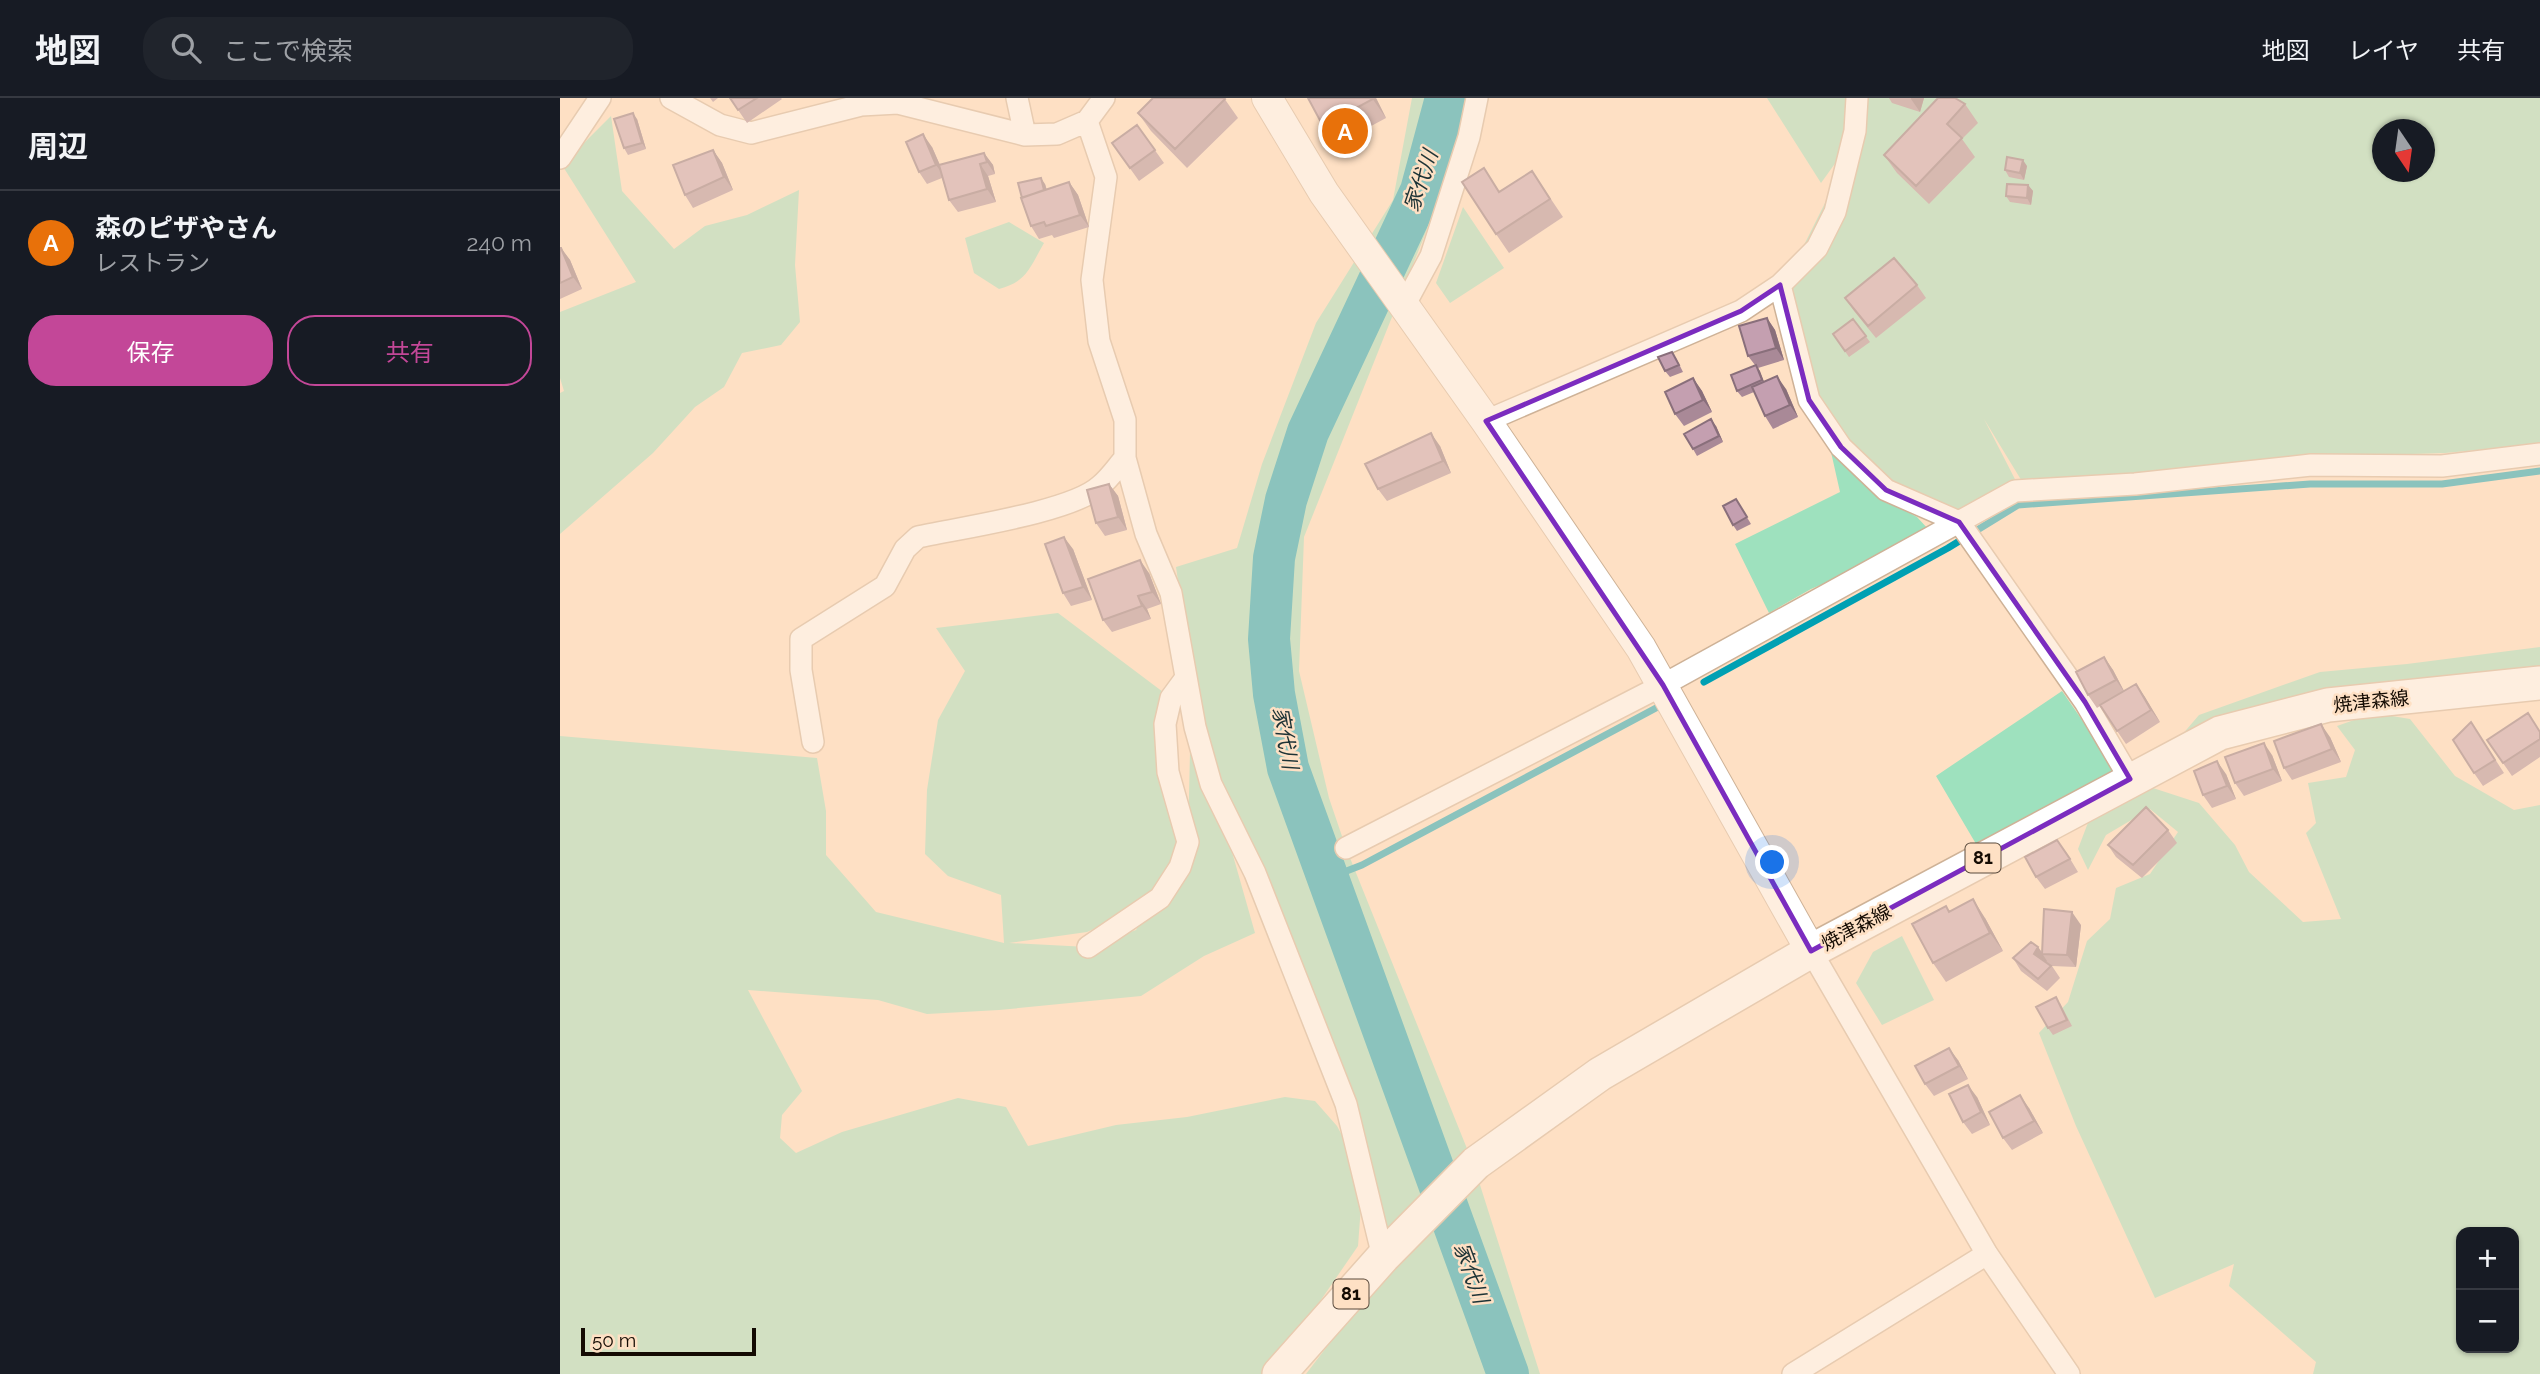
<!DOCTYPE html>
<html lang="ja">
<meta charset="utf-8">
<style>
:root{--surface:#171b24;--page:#20242c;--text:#f1f3f6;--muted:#9ea1a6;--line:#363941;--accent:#c34798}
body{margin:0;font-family:Raleway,"Noto Sans JP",sans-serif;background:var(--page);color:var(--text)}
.controls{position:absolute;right:21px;bottom:21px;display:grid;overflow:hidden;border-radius:14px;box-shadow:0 2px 5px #0004}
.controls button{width:63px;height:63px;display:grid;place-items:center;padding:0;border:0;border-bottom:2px solid var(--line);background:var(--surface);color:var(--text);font:35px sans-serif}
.compass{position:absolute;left:1812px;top:21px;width:63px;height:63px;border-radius:50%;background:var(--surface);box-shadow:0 2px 5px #0004;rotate:167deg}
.scale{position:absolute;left:21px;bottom:18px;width:175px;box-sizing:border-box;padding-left:7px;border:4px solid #140b03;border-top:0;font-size:19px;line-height:24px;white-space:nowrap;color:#140b03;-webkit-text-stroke:5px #fee0c4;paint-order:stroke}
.you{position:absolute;left:1213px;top:765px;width:24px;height:24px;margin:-18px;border:5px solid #fff;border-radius:50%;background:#1a73e8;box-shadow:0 0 0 10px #1a73e833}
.badge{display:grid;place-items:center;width:46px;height:46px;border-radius:50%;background:var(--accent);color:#fff;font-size:23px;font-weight:700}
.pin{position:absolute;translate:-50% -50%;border:4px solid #fff;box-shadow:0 2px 7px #0006}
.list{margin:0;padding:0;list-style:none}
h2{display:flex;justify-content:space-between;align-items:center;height:91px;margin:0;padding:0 28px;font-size:30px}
h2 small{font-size:23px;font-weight:400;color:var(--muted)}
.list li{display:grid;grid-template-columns:46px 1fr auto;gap:21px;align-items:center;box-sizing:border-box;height:105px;padding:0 28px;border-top:2px solid var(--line)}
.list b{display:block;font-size:26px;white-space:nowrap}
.list p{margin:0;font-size:23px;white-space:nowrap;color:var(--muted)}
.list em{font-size:23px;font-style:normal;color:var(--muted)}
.actions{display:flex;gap:14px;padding:21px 28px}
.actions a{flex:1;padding:16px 0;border:2px solid var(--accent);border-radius:28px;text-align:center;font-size:24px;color:var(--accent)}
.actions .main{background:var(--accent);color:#fff}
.icon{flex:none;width:38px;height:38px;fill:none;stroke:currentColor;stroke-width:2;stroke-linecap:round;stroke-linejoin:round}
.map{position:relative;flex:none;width:1980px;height:1276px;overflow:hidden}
header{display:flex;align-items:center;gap:42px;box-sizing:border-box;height:98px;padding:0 35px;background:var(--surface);border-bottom:2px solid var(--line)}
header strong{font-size:33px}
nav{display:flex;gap:38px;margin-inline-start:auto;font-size:24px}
.search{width:490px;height:63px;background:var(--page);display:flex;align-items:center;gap:18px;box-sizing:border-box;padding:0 24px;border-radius:28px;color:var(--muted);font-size:26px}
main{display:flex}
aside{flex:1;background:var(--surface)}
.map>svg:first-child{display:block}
</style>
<header>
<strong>地図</strong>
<div class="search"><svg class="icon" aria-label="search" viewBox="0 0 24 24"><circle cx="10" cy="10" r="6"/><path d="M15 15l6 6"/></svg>ここで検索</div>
<nav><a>地図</a><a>レイヤ</a><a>共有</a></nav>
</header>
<main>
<aside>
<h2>周辺<small></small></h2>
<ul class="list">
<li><span class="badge" style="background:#e8710a">A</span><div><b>森のピザやさん</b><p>レストラン</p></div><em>240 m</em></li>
</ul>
<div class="actions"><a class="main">保存</a><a>共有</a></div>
</aside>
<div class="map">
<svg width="1980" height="1276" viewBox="0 0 1980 1276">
<rect width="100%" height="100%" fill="#fee0c4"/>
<!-- green -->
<path fill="#9ee1be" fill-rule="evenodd" d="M 852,0 L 909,0 L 868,129 L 744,439 L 739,573 L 769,700 L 786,750 L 914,1068 L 980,1276 L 746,1276 L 831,1165 L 803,1081 L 798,1148 L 710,1276 L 0,1276 L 0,638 L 257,660 L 266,713 L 266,757 L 316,814 L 444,845 L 441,797 L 388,778 L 365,756 L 367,692 L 378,622 L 405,573 L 376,530 L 498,515 L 611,600 L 598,638 L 628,741 L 631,611 L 640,638 L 616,469 L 677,450 L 702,366 L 756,225 L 833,102 ZM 653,687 L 801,1073 L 777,1028 L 755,1003 L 725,999 L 627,1019 L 556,1027 L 468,1048 L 446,1009 L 398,1000 L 282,1034 L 236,1055 L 220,1040 L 222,1017 L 242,993 L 188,892 L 318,902 L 367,916 L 439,912 L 581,898 L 644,858 L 695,835 ZM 592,805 L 576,832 L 528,849 L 449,845 L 527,834 Z
M 1207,0 L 1290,0 L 1284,53 L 1261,85 Z
M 1298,0 L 1378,0 L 1379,2 L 1382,0 L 1980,0 L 1980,346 L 1885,355 L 1788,358 L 1618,370 L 1551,380 L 1463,385 L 1424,321 L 1458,387 L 1400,413 L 1321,387 L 1249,302 L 1221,193 L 1306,23 ZM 1822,32 L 1864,32 L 1864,74 L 1822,74 Z
M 51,18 L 62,93 L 114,151 L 145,128 L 187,117 L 239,92 L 235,167 L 240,224 L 221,247 L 182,255 L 164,289 L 135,309 L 93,355 L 0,436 L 0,295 L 4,293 L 0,280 L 0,214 L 76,184 L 2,67 Z
M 903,109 L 944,170 L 890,205 L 876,185 Z
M 449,124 L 484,145 C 470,169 467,184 439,191 L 414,175 L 405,140 Z
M 1271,354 L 1315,396 L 1357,419 L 1369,432 L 1270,483 L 1251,491 L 1209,515 L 1175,446 L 1280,394 Z
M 1980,549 L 1980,572 L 1621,638 L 1639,617 L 1760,574 L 1847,566 Z
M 1502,593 L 1558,674 L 1419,751 L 1376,678 Z
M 1814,615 L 1850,621 L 1895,678 L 1954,712 L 1980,707 L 1980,1276 L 1753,1276 L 1756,1264 L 1669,1188 L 1674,1166 L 1595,1200 L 1516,1028 L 1479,935 L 1508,904 L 1527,843 L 1550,821 L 1556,790 L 1590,776 L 1618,734 L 1590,711 L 1546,737 L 1528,772 L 1518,751 L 1529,722 L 1553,701 L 1593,690 L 1639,705 L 1675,747 L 1689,774 L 1743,824 L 1781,821 L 1746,735 L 1756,725 L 1748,685 L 1786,679 L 1795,652 L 1777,628 ZM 1901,1134 L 1954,1134 L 1954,1250 L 1901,1250 Z
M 1342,838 L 1374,902 L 1322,927 L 1296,885 L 1313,854 Z"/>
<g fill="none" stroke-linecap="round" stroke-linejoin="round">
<!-- stream -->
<path stroke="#00a0b3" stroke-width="7" d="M 1144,584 L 1388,450 L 1458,407 L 1750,386 L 1882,386 L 1980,373
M 766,781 L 802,767 L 1096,610"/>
<!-- river -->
<path stroke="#00a0b3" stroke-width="42" d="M 886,0 L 861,93 L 748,334 L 726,402 L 714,460 L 709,541 L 714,596 L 728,670 L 948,1276"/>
<defs>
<path id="street" d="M 111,0 L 160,27 L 191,35 L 301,7 L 338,5 L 465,37 L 497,36 L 527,23 L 544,0
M 457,0 L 465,37
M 527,23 L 546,79 L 532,182 L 539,243 L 565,322 L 565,360 L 586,436 L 611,495 L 635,629 L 651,686 L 695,775 L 786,1006 L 823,1159
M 0,60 L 40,0
M 1220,187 L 1249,302 L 1281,349 L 1326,392 L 1399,424 L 1525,604 L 1570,681
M 844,208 L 871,158 L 909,39 L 917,0
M 926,323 L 1181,213 L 1220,187 L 1257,150 L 1275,114 L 1295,33 L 1297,0
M 253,644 L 241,572 L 241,541 L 325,488 L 345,451 L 358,439 C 399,430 512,414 540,388 C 550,380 557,369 565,360
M 786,750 L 1103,587 L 1455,393 L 1575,386 L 1751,367 L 1882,368 L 1980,356
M 528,849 L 600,800 L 620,769 L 628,744 L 608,674 L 605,626 L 611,600 L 625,581
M 1251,853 L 1427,1156 L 1509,1276
M 1233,1276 L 1427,1156"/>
<path id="secondary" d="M 707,0 L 764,95 L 926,323 L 1081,550 L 1251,853"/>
<path id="primary" d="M 719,1276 L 823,1159 L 916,1065 L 1040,976 L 1251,853 L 1660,635 L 1768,607 L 1980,585"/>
</defs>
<!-- street casing -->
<use href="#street" stroke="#ceb297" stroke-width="24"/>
<!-- secondary casing -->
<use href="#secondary" stroke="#ceb297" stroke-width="32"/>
<!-- primary casing -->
<use href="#primary" stroke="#ceb297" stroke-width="36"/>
<!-- street -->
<use href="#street" stroke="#fff" stroke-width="21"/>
<!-- secondary -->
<use href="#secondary" stroke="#fff" stroke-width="30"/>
<!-- primary -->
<use href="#primary" stroke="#fff" stroke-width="33"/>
</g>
<!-- wall -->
<path fill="#a98997" d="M 150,0 L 158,0 L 153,4 Z
M 170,0 L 221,0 L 222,1 L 187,25 Z
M 664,0 L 678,20 L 627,70 L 591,33 L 578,15 Z
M 816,0 L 826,20 L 776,47 L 763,28 Z
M 1329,0 L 1364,0 L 1360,14 L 1332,5 Z
M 1405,6 L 1418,25 L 1402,41 L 1415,59 L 1369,106 L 1337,75 L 1324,57 Z
M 77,21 L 86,51 L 68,57 L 64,50 Z
M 577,27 L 604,65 L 579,83 L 552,45 Z
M 372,49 L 380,67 L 424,55 L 433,67 L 435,76 L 428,78 L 436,104 L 398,114 L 389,102 L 382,80 L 367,86 L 359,74 Z
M 153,52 L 162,65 L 173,92 L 133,110 L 125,97 Z
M 1467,68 L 1464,82 L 1449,79 L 1445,72 Z
M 972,73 L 1003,119 L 949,155 L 936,136 L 940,93 Z
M 509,84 L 518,97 L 529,129 L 494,140 L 492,137 L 479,141 L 471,128 L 485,86 L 487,92 Z
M 1468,87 L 1473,93 L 1471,107 L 1450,104 L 1446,98 Z
M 0,150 L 1,150 L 10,162 L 22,191 L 0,201 Z
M 1357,187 L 1366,200 L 1316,240 L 1294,213 L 1285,200 Z
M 1207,220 L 1215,232 L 1224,262 L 1198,270 L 1204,284 L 1226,291 L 1238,319 L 1213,331 L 1205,318 L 1194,294 L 1182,299 L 1177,293 L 1195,267 L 1188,258 Z
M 1293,221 L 1310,244 L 1289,259 L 1273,236 Z
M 1116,260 L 1123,274 L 1110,279 L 1105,273 Z
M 1133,280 L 1142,293 L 1152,314 L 1124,328 L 1115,316 Z
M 1156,328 L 1163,344 L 1137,358 L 1133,351 Z
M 880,348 L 891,375 L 827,403 L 818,391 Z
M 549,386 L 558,398 L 567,432 L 545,438 L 536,425 Z
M 1176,401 L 1191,426 L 1177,433 L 1173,427 Z
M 513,451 L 532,502 L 511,508 L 503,495 Z
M 589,475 L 601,506 L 587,511 L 591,521 L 552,534 L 543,522 Z
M 1544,559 L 1553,572 L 1564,593 L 1576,586 L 1600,624 L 1566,646 L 1540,608 L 1537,610 L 1528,597 Z
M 1911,624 L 1944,675 L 1923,688 L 1914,675 Z
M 1980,633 L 1980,659 L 1952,678 L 1927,642 Z
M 1770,639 L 1781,664 L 1732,682 L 1724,670 Z
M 1712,657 L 1722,683 L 1684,698 L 1675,685 Z
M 1666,676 L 1676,701 L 1652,710 L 1643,697 Z
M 1608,732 L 1617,745 L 1582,780 L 1556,759 L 1548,747 Z
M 1506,754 L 1518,774 L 1485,791 L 1476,779 Z
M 1386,808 L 1389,813 L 1425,820 L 1443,853 L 1386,884 L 1373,865 Z
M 1521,827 L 1516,869 L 1492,868 L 1500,880 L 1487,893 L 1461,873 L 1453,860 L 1478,849 L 1482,854 Z
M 1500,905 L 1512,928 L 1493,937 L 1488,930 Z
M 1398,962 L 1408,981 L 1374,998 L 1365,986 Z
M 1417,999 L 1430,1027 L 1412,1036 L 1403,1024 Z
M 1469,1010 L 1483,1035 L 1452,1052 L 1443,1040 Z"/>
<!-- shaded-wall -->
<path fill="#896f7b" d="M 812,0 L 816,0 L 826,20 Z
M 1351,0 L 1364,0 L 1360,14 L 1351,1 Z
M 73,15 L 77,21 L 86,51 L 82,45 Z
M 363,36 L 372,49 L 385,79 L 376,67 Z
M 153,52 L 162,65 L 173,92 L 164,79 Z
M 424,55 L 433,67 L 435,76 L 427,64 Z
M 1463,62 L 1467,68 L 1464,82 L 1460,75 Z
M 420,66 L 428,78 L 436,104 L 427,91 Z
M 481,80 L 485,86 L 489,101 L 485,94 Z
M 509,84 L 518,97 L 529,129 L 520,117 Z
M 1468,87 L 1473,93 L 1471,107 L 1467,100 Z
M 1,150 L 10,162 L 22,191 L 13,179 Z
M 1207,220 L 1215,232 L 1224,262 L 1216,250 Z
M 1196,267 L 1200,273 L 1206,289 L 1202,282 Z
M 1217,278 L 1226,291 L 1238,319 L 1230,307 Z
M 1133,280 L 1142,293 L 1152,314 L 1143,302 Z
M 1151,321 L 1156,328 L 1163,344 L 1159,338 Z
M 871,335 L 880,348 L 891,375 L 883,363 Z
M 549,386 L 558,398 L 567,432 L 558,419 Z
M 504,439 L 513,451 L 532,502 L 523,489 Z
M 580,462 L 589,475 L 601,506 L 592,494 Z
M 578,498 L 587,511 L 591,521 L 582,508 Z
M 1544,559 L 1553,572 L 1565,595 L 1556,582 Z
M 1576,586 L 1585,599 L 1600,624 L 1591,612 Z
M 1761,626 L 1770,639 L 1781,664 L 1772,651 Z
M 1704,645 L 1712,657 L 1722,683 L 1713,671 Z
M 1657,663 L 1666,676 L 1676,701 L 1667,688 Z
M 1413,801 L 1425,820 L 1443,853 L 1430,835 Z
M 1512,814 L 1521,827 L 1516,869 L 1507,857 Z
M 1478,849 L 1487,863 L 1483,868 L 1474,856 Z
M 1389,950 L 1398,962 L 1408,981 L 1399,968 Z
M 1408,987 L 1417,999 L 1430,1027 L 1421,1014 Z
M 1460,997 L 1469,1010 L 1483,1035 L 1474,1023 Z"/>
<!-- building -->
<path fill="#c49fb0" stroke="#896f7b" stroke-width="2" d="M 170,0 L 197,0 L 178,12 Z
M 593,0 L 664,0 L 665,1 L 615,51 L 578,15 Z
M 748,0 L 812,0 L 813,1 L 763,28 Z
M 1378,0 L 1395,0 L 1405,6 L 1387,26 L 1402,40 L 1356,88 L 1324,57 Z
M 73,15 L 82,45 L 64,50 L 54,21 Z
M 577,27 L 595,52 L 570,70 L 552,45 Z
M 363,36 L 376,67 L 359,74 L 346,44 Z
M 153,52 L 164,79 L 125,97 L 113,67 Z
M 424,55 L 427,64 L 420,66 L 427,91 L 389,102 L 379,67 Z
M 1447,59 L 1463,62 L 1460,75 L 1445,72 Z
M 924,70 L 939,94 L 972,73 L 990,101 L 936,136 L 902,84 Z
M 481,80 L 484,92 L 462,100 L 458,85 Z
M 509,84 L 520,117 L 486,128 L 484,124 L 471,128 L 461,100 Z
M 1447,86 L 1468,87 L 1467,100 L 1446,98 Z
M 0,150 L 1,150 L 13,179 L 0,185 Z
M 1334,160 L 1357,187 L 1308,228 L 1285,200 Z
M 1207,220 L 1216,250 L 1188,258 L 1179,228 Z
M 1293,221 L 1306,238 L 1285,253 L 1273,236 Z
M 1112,254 L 1119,267 L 1105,273 L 1098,259 Z
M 1196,267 L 1202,282 L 1177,293 L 1171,277 Z
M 1217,278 L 1230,307 L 1205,318 L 1192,289 Z
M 1133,280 L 1143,302 L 1115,316 L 1105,294 Z
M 1151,321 L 1159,338 L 1133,351 L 1124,336 Z
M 871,335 L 883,363 L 818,391 L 805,366 Z
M 549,386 L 558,419 L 536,425 L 527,392 Z
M 1176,401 L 1187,419 L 1173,427 L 1163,408 Z
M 504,439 L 523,489 L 503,495 L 485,446 Z
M 580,462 L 592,494 L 578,498 L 582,508 L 543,522 L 528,481 Z
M 1544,559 L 1556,582 L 1528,597 L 1516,574 Z
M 1576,586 L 1591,612 L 1557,633 L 1540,607 Z
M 1968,615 L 1980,634 L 1980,641 L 1943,665 L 1927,642 Z
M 1911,624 L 1935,662 L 1914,675 L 1893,642 Z
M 1761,626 L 1772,651 L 1724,670 L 1714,643 Z
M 1704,645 L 1713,671 L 1675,685 L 1665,659 Z
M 1657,663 L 1667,688 L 1643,697 L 1634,673 Z
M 1586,709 L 1608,732 L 1573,767 L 1548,747 Z
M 1497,742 L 1510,761 L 1476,779 L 1465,759 Z
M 1413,801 L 1430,835 L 1373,865 L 1352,826 L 1386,808 L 1389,814 Z
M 1484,811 L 1512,814 L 1507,857 L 1482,856 Z
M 1471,844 L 1478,849 L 1474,856 L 1491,868 L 1478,881 L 1453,860 Z
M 1496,899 L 1507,922 L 1488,930 L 1476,909 Z
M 1389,950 L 1399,968 L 1365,986 L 1355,968 Z
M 1408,987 L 1421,1014 L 1403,1024 L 1389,996 Z
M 1460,997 L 1474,1023 L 1443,1040 L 1429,1014 Z"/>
<!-- marked area -->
<path d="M0 0H1980V1276H0ZM 1220,187 L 1249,302 L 1281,349 L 1326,392 L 1399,424 L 1525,604 L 1570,681 L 1251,853 L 1103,587 L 926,323 L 1181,213 Z" fill="#fee0c4" fill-opacity=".55" fill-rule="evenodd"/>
<path fill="none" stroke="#7b2cbf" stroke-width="5" stroke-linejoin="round" d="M 1220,187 L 1249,302 L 1281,349 L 1326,392 L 1399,424 L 1525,604 L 1570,681 L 1251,853 L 1103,587 L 926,323 L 1181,213 Z"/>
<g text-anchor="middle" stroke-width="5" stroke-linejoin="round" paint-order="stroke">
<!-- shield labels -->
<g fill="#fee0c4" stroke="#5a4b3d" stroke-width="2">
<rect x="1405.5" y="745.5" width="35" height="29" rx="5"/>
<rect x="773.5" y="1181.5" width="35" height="29" rx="5"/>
</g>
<g font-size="18" font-weight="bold" fill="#140b03">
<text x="1423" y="766">81</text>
<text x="791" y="1202">81</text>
</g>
<!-- street labels -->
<g font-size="19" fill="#140b03" stroke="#fee0c4">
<text transform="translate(1811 603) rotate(-6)" y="7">焼津森線</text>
<text transform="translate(1296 829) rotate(-28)" y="7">焼津森線</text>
</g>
<!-- water labels -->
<g font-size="21" font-style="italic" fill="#1d3336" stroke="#fee0c4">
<text transform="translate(861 83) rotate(-71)" y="7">家代川</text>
<text transform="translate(725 640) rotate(80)" y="7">家代川</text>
<text transform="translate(911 1175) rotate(70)" y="7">家代川</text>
</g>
</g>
</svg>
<div class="controls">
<button>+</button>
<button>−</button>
</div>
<svg class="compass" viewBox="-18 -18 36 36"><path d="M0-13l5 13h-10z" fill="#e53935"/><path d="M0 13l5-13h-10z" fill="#9ea1a6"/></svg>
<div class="scale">50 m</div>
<div class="you"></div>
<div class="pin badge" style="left:785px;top:33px;background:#e8710a">A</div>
</div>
</main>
